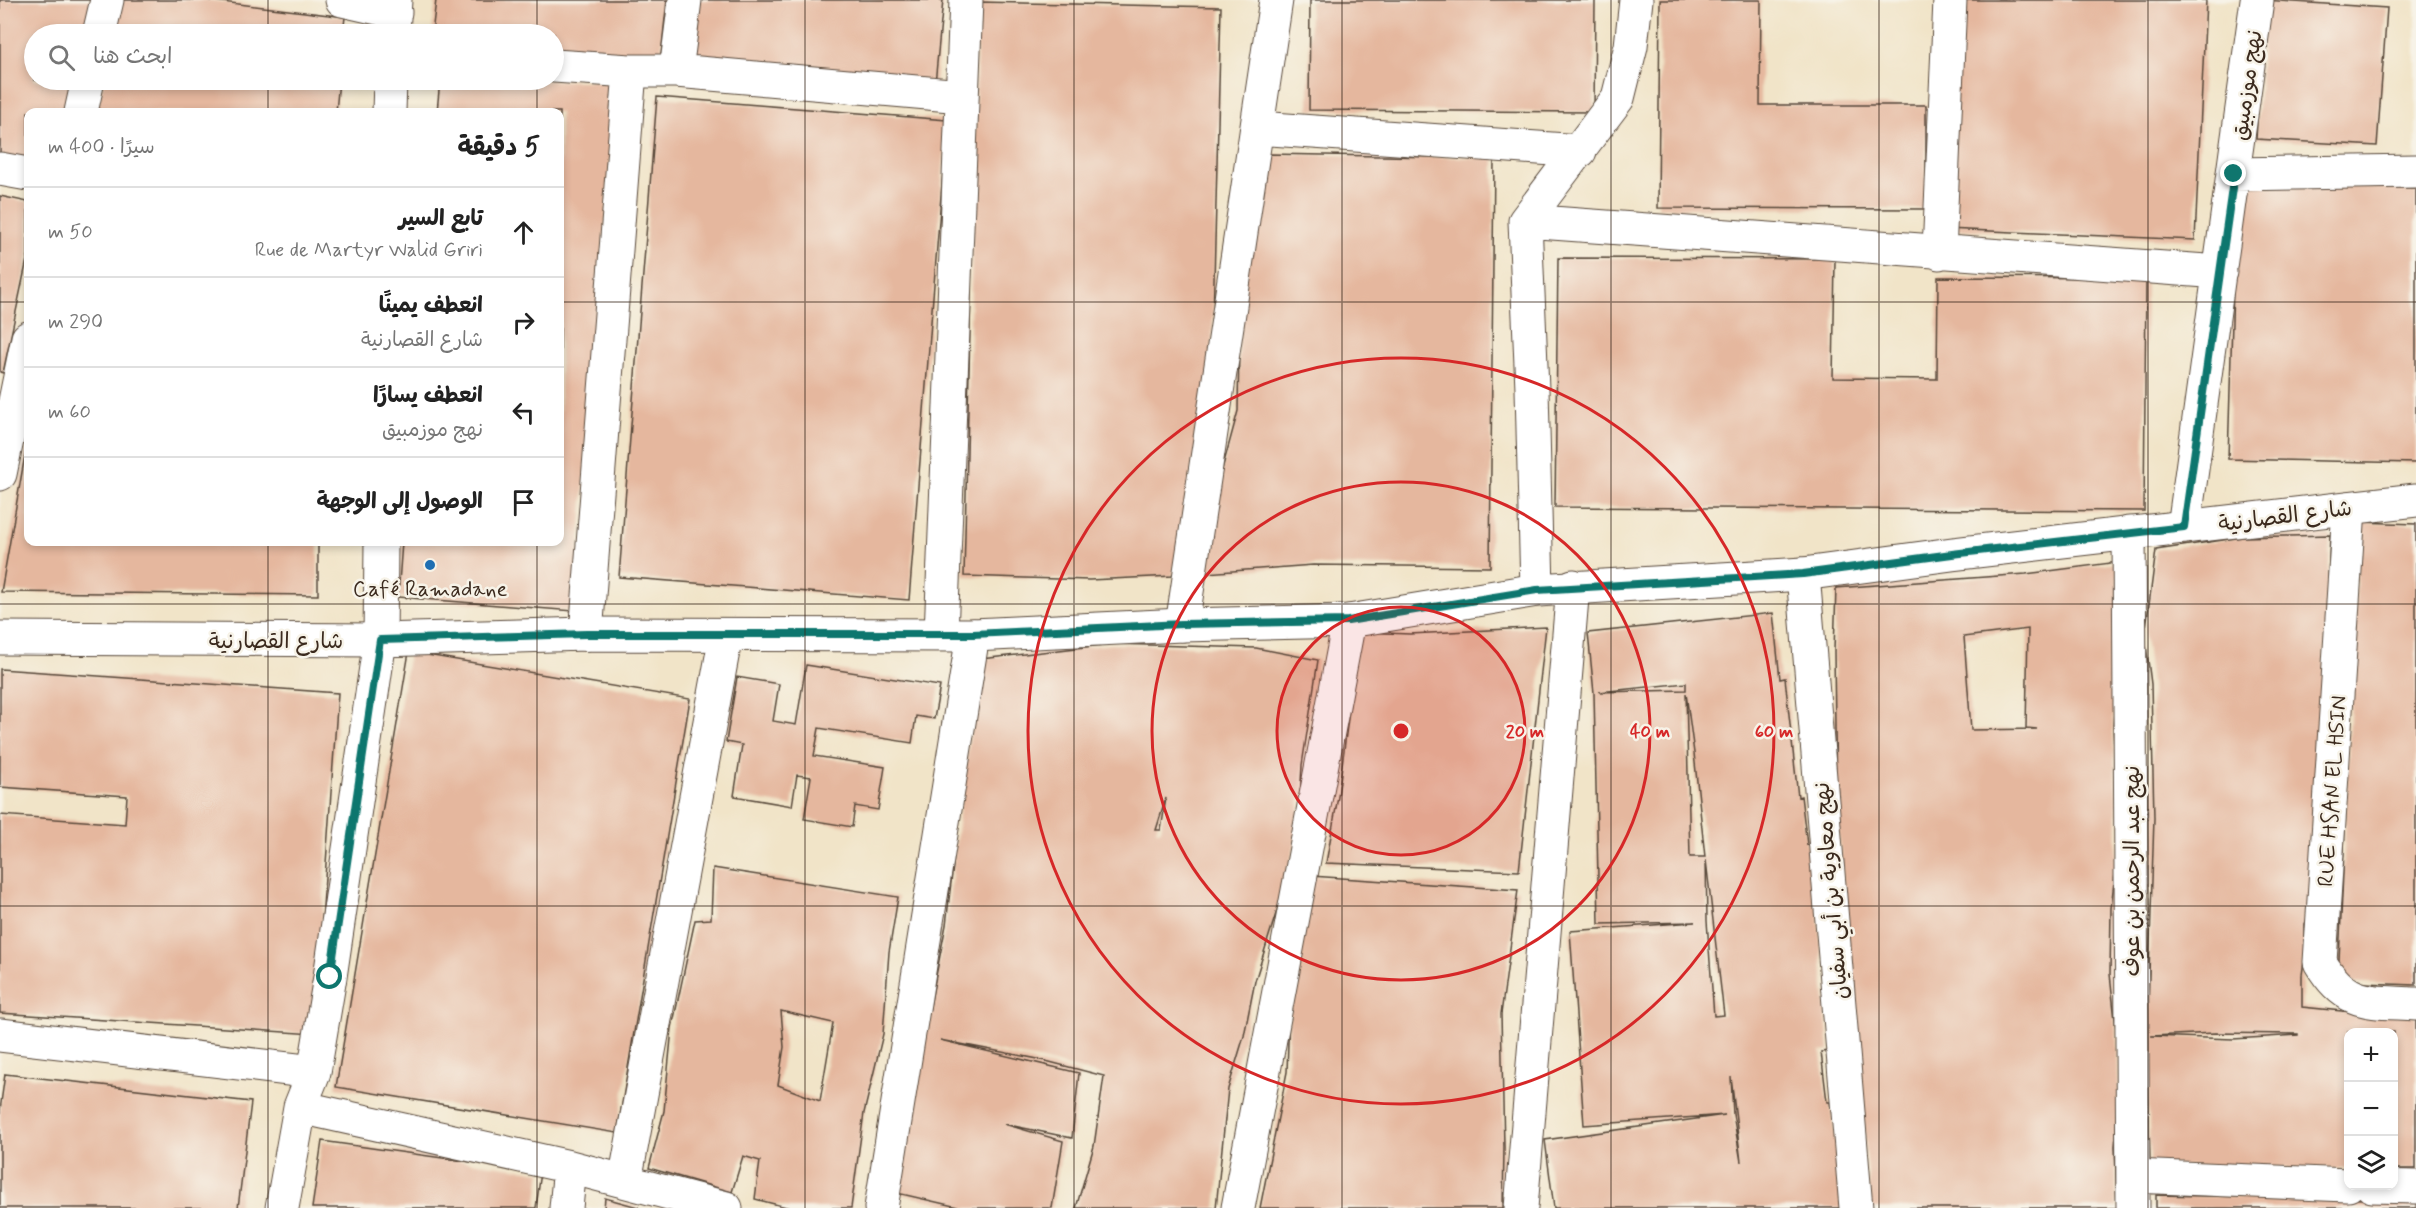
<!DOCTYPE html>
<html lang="ar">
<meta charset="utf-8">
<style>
:root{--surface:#fff;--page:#f6f6f6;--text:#222;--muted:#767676;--line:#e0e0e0}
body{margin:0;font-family:Mynerve,"Playpen Sans Arabic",sans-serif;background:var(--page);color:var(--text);direction:rtl}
.controls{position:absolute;right:18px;bottom:18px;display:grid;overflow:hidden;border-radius:12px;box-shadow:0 3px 9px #0003}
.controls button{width:54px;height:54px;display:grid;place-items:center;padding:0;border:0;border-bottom:2px solid var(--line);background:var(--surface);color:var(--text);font:30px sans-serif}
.stop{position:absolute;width:18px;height:18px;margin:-14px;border:4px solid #0f766e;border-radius:50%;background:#fff}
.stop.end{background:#0f766e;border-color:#fff;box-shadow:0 2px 6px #0008}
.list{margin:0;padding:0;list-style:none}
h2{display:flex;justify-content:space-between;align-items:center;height:78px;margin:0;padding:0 24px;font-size:26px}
h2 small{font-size:20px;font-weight:400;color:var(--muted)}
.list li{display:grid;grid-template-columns:39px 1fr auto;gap:18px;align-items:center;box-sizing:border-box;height:90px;padding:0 24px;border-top:2px solid var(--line)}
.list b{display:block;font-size:22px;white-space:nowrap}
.list p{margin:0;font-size:20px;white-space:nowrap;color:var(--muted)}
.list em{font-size:20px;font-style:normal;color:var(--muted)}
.icon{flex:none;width:33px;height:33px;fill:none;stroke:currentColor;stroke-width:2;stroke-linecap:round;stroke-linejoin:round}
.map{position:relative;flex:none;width:2416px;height:1208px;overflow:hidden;direction:ltr}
.search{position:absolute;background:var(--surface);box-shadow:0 3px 9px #0003;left:24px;top:24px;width:540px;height:66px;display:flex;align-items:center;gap:15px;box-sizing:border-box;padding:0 21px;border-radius:33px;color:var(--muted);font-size:22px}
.panel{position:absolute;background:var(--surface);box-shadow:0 3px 9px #0003;left:24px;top:108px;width:540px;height:438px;border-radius:12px;direction:rtl}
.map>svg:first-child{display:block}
</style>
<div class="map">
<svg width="2416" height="1208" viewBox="0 0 2416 1208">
<rect width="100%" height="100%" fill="#f7f3e8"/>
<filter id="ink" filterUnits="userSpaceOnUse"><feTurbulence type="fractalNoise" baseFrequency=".0167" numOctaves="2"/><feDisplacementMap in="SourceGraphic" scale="12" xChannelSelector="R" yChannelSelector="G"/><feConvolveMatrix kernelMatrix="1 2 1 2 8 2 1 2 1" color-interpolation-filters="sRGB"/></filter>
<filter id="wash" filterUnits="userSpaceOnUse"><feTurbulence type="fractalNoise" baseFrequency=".008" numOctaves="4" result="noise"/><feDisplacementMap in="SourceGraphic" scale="24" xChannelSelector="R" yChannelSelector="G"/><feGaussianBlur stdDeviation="1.35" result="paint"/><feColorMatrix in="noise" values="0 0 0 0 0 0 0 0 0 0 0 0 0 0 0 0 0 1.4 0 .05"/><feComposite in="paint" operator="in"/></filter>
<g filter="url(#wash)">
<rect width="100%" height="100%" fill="#f1e4c8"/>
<g id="blocks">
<!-- building -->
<path fill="#e5b79e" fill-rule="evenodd" d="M 0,0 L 92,0 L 85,34 L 34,34 L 34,80 L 75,80 L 68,112 L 28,112 L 28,164 L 0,158 Z
M 123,0 L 206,0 L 345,17 L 343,34 L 115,34 Z
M 436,0 L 667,0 L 660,64 L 554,52 L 554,34 L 432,34 Z
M 698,0 L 943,0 L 935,84 L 692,60 Z
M 1310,0 L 1595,0 L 1594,112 L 1309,110 Z
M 1660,0 L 1761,0 L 1760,105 L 1926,105 L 1926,209 L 1658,208 Z
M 1957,0 L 2206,0 L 2195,240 L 1946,229 Z
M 2265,0 L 2387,8 L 2377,146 L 2256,139 Z
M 978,2 L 1221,7 L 1212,359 L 1173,576 L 1089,580 L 964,576 Z
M 104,80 L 339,80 L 336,112 L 96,112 Z
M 440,80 L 617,81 L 574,611 L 398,597 L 402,542 L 560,542 L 560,112 L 437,112 Z
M 657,97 L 947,120 L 909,600 L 619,577 Z
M 1267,154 L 1494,158 L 1490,567 L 1313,565 L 1206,573 L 1207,525 L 1238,411 L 1240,276 Z
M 2236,184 L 2416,188 L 2416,463 L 2228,459 Z
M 0,196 L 28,202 L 28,255 L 3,373 L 0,372 Z
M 1558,258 L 1835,259 L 1833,378 L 1937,379 L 1938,277 L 2146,278 L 2144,511 L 1555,507 Z
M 28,438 L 28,542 L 318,542 L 318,595 L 1,592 Z
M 2359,522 L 2416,524 L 2416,985 L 2338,982 Z
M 2330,535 L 2314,899 L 2305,924 L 2305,953 L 2302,975 L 2302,1007 L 2352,1012 L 2416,1015 L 2416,1169 L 2394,1169 L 2394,1032 L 2348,1032 L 2348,1169 L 2150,1165 L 2147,1036 L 2154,818 L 2151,684 L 2145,636 L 2156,550 L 2243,537 ZM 2215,1033 L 2298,1034 L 2298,1035 L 2233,1039 L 2151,1036 Z
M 2118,562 L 2119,623 L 2113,728 L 2117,808 L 2116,864 L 2111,908 L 2110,974 L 2117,1039 L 2119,1099 L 2115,1146 L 2117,1208 L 1871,1208 L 1836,802 L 1834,651 L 1836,588 L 2026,574 ZM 2028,629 L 2026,728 L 2037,729 L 1971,730 L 1964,637 Z
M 1773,613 L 1780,679 L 1785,678 L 1798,797 L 1801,796 L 1807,845 L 1813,844 L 1829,1051 L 1821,1052 L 1827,1102 L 1830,1102 L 1845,1208 L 1554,1208 L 1545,1140 L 1725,1115 L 1584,1125 L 1570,931 L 1695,922 L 1599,924 L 1594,693 L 1588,633 ZM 1686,683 L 1686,690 L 1599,692 ZM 1686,693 L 1694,753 L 1705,857 L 1690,857 ZM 1706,860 L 1724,1015 L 1714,1016 L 1707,921 ZM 1731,1077 L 1741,1162 L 1733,1114 Z
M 1546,627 L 1519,871 L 1326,863 L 1338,797 L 1359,632 L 1410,634 Z
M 1112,644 L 1256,648 L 1318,660 L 1302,765 L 1298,832 L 1283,891 L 1255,981 L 1244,1036 L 1228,1089 L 1216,1208 L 1076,1208 L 1094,1146 L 1104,1076 L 1038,1059 L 940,1040 L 1079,1073 L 1072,1138 L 1004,1124 L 1063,1141 L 1052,1208 L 962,1208 L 897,1193 L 924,1037 L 946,925 L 961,798 L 981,659 ZM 1166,798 L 1161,830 L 1156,830 Z
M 409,652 L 690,699 L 617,1133 L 336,1087 Z
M 806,665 L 940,686 L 934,719 L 916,716 L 912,743 L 819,728 L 814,756 L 885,767 L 878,810 L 855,806 L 852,827 L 804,819 L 811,777 L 797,775 L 792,806 L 734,796 L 742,745 L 726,742 L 737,677 L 779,684 L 773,721 L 796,725 Z
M 0,669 L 338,693 L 314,1034 L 0,1013 L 0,815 L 125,824 L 127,796 L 0,787 Z
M 713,868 L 898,897 L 889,952 L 883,1034 L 864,1113 L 851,1208 L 790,1208 L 755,1199 L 760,1161 L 743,1156 L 732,1192 L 649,1168 L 664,1111 L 672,1028 L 695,920 L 711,919 ZM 781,1011 L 833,1023 L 820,1101 L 778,1085 L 784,1047 Z
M 1311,876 L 1518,890 L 1501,1014 L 1504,1147 L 1503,1208 L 1260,1208 L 1287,1072 L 1289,1014 Z
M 5,1074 L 251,1102 L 238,1208 L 0,1208 L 0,1110 Z
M 322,1141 L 541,1172 L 536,1208 L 312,1208 Z
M 2156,1195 L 2416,1200 L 2416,1208 L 2156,1208 Z
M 605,1198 L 638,1207 L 638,1208 L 604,1208 Z"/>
</g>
</g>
<g filter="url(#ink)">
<use href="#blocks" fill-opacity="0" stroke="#564638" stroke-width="1.5"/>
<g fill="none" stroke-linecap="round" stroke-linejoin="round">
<defs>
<path id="minor" d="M 342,0 L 395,12
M 99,34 L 107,0
M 554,66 L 630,71 L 676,71 L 962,96
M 676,71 L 685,0
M 81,112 L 88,80
M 1258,128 L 1580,151
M 0,169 L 28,174
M 2234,174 L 2416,171
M 1525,221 L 2220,272
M 1939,253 L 1950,0
M 0,474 L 28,338
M 2349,508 L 2320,962 C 2346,1007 2369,1001 2416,1004
M 2184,527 L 2257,0
M 2129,533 L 2133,1208
M 1803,574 L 1856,1208
M 1537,590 L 1532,389 L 1525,221 L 1618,98 L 1631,46 L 1636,0
M 1182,625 L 1276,0
M 586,634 L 630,71
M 941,634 L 966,0
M 0,1035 L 314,1072
M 300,1107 L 570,1167 L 726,1208
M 2133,1176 L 2348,1185
M 625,1181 L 726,635
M 2372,1186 L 2416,1187
M 282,1208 L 300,1107 L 314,1072 L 330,977 L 380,640
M 566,1208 L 570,1167
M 881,1208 L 973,635
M 1238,1208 L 1349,621
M 1521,1208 L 1573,586"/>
<path id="tertiary" d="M 393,34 L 395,0
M 389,112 L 390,80
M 0,638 L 380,640 L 586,634 L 973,635 L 1182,625 L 1349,621 L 1537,590 L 1803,574 L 1952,554 L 2416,500
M 380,640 L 381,542"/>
</defs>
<!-- minor casing -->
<use href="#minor" stroke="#564638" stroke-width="35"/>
<!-- tertiary casing -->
<use href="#tertiary" stroke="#564638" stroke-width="35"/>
<!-- minor -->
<use href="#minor" stroke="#fff" stroke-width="33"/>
<!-- tertiary -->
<use href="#tertiary" stroke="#fff" stroke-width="33"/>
</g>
</g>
<g fill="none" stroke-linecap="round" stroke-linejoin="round" filter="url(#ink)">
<!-- route -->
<path stroke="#0f766e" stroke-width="8" d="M 330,977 L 380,640 L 586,634 L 973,634 L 1182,624 L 1348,621 L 1537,590 L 1803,574 L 1952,554 L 2184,527 L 2234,174"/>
</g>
<!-- grid -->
<path fill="none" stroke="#3b2a1e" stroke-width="1.5" stroke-opacity="0.55" d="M 268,0 L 268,34M 537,0 L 537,34M 805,0 L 805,1208M 1074,0 L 1074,1208M 1342,0 L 1342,1208M 1611,0 L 1611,1208M 1879,0 L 1879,1208M 2148,0 L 2148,1208M 268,80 L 268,112M 537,80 L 537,112M 0,302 L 28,302M 560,302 L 2416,302M 268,542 L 268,1208M 537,542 L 537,1208M 0,604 L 2416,604M 0,906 L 2416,906"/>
<!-- distance rings -->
<circle cx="1401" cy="731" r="124" fill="#d62828" fill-opacity=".12"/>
<g fill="none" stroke="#d62828" stroke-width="3">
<circle cx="1401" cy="731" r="124"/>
<circle cx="1401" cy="731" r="249"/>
<circle cx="1401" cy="731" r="373"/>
</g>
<!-- markers -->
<circle fill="#1f6fb2" stroke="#f7f3e8" stroke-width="2" cx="430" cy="565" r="6"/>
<g text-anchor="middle" stroke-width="5" stroke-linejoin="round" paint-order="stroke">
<!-- street labels -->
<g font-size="22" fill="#3b2a1e" stroke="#f7f3e8">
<text transform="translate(2246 85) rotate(-82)" y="8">نهج موزمبيق</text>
<text transform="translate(2285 515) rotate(-7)" y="8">شارع القصارنية</text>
<text x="276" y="648">شارع القصارنية</text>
<text transform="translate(2331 791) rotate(-86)" y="8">RUE HSAN EL HSIN</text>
<text transform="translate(2131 871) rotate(-90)" y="8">نهج عبد الرحمن بن عوف</text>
<text transform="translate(1830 891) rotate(-95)" y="8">نهج معاوية بن أبي سفيان</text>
</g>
<!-- poi labels -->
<g font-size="22" fill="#3b2a1e" stroke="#f7f3e8">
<text x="430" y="596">Café Ramadane</text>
</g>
</g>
<circle cx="1401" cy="731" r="9" fill="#d62828" stroke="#f7f3e8" stroke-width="3"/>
<g font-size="18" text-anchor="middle" font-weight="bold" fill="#d62828" stroke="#f7f3e8" stroke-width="5" stroke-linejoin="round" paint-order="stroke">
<text x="1525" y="737">20 m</text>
<text x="1650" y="737">40 m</text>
<text x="1774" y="737">60 m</text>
</g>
</svg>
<div class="controls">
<button>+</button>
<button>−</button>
<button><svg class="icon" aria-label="layers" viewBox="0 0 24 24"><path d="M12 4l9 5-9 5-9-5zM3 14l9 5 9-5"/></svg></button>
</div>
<div class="stop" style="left:330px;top:977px"></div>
<div class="stop end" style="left:2234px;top:174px"></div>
<div class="search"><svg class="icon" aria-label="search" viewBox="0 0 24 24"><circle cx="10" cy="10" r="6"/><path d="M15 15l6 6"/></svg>ابحث هنا</div>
<section class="panel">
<h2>5 دقيقة<small>سيرًا · 400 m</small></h2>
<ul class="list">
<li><svg class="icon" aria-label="ahead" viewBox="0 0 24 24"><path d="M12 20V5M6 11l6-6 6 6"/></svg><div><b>تابع السير</b><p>Rue de Martyr Walid Griri</p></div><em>50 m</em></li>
<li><svg class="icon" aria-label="right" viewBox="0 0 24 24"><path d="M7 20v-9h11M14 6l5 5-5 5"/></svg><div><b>انعطف يمينًا</b><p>شارع القصارنية</p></div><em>290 m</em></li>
<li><svg class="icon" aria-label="left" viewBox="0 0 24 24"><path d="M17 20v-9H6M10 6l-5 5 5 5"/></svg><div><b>انعطف يسارًا</b><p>نهج موزمبيق</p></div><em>60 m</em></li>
<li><svg class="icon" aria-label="arrive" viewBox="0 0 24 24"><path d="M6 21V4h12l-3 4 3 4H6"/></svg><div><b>الوصول إلى الوجهة</b></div></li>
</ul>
</section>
</div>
